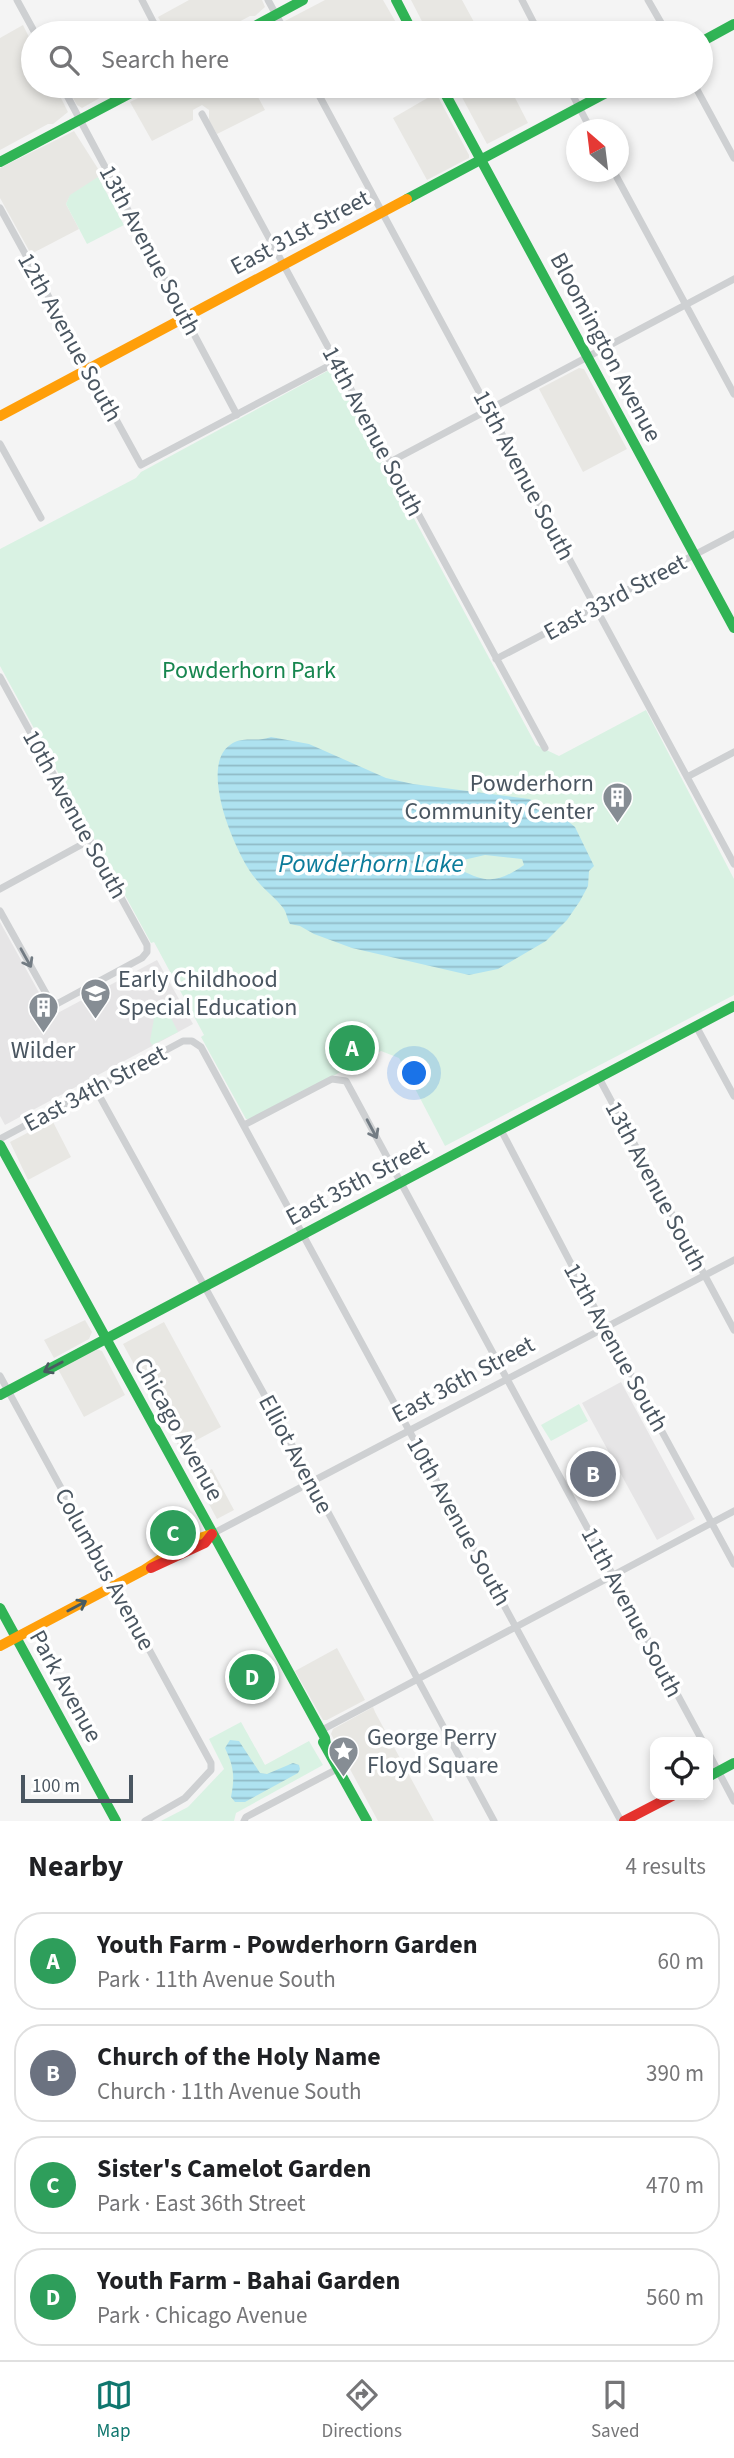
<!DOCTYPE html>
<meta charset="utf-8">
<style>
:root{--surface:#fff;--page:#f2f2f2;--text:#202124;--muted:#757577;--line:#e0e0e0;--accent:#0f766e}
body{margin:0;font-family:"Source Sans 3",sans-serif;background:var(--page);color:var(--text)}
.controls{position:absolute;right:21px;bottom:21px;display:grid;overflow:hidden;border-radius:14px;box-shadow:0 4px 10px #0003}
.controls button{width:63px;height:63px;display:grid;place-items:center;padding:0;border:0;border-bottom:2px solid var(--line);background:var(--surface);color:var(--text);font:35px sans-serif}
.compass{position:absolute;left:566px;top:119px;width:63px;height:63px;border-radius:50%;background:var(--surface);box-shadow:0 4px 10px #0003;rotate:332deg}
.scale{position:absolute;left:21px;bottom:18px;width:112px;box-sizing:border-box;padding-left:7px;border:4px solid #4a5661;border-top:0;font-size:19px;line-height:24px;white-space:nowrap;color:#4a5661;-webkit-text-stroke:5px #fff;paint-order:stroke}
.you{position:absolute;left:415px;top:1074px;width:24px;height:24px;margin:-18px;border:5px solid #fff;border-radius:50%;background:#1a73e8;box-shadow:0 0 0 10px #1a73e833}
.badge{display:grid;place-items:center;width:46px;height:46px;border-radius:50%;background:var(--accent);color:#fff;font-size:23px;font-weight:700}
.pin{position:absolute;translate:-50% -50%;border:4px solid #fff;box-shadow:0 2px 7px #0006}
.list{margin:0;padding:0;list-style:none}
h2{display:flex;justify-content:space-between;align-items:center;height:91px;margin:0;padding:0 28px;font-size:30px}
h2 small{font-size:23px;font-weight:400;color:var(--muted)}
.list li{display:grid;grid-template-columns:46px 1fr auto;gap:21px;align-items:center;box-sizing:border-box;height:98px;margin:0 14px 14px;padding:0 14px;border:2px solid var(--line);border-radius:28px}
.list b{display:block;font-size:26px;white-space:nowrap}
.list p{margin:0;font-size:23px;white-space:nowrap;color:var(--muted)}
.list em{font-size:23px;font-style:normal;color:var(--muted)}
.icon{flex:none;width:38px;height:38px;fill:none;stroke:currentColor;stroke-width:2;stroke-linecap:round;stroke-linejoin:round}
.map{position:relative;flex:none;width:734px;height:1821px;overflow:hidden}
.search{position:absolute;background:var(--surface);box-shadow:0 4px 10px #0003;left:21px;right:21px;top:21px;height:77px;display:flex;align-items:center;gap:18px;box-sizing:border-box;padding:0 24px;border-radius:38px;color:var(--muted);font-size:26px}
.sheet{height:539px;background:var(--surface)}
nav{display:flex;justify-content:space-around;align-items:center;box-sizing:border-box;height:98px;border-top:2px solid var(--line);background:var(--surface);font-size:19px;color:var(--muted)}
nav a{display:grid;justify-items:center;gap:4px}
nav .on{color:var(--accent)}
.map>svg:first-child{display:block}
</style>
<div class="map">
<svg width="734" height="1821" viewBox="0 0 734 1821">
<defs>
<pattern id="garden-furrows" width="10" height="10" patternUnits="userSpaceOnUse" patternTransform="scale(1.75)"><rect width="10" height="10" fill="#d9f2e3"/><path d="M-1 1l2-2M0 10L10 0M9 11l2-2" fill="none" stroke="#b2c7bb"/></pattern>
<pattern id="water-rules" width="6" height="5" patternUnits="userSpaceOnUse" patternTransform="scale(1.75)"><rect width="6" height="5" fill="#aee2f0"/><path d="M0 2.5h6" fill="none" stroke="#90bac6"/></pattern>
</defs>
<rect width="100%" height="100%" fill="#f4f4f4"/>
<!-- commercial -->
<path fill="#e8e7e3" d="M 189,0 L 262,0 L 265,7 L 255,16 L 250,16 L 218,33 L 167,33 L 158,17 Z
M 325,0 L 383,0 L 402,33 L 262,33 Z
M 411,0 L 462,0 L 480,33 L 428,33 Z
M 23,25 L 33,45 L 33,86 L 55,86 L 68,112 L 53,124 L 48,124 L 0,150 L 0,38 Z
M 66,86 L 121,86 L 82,108 L 77,105 Z
M 162,86 L 252,86 L 265,110 L 217,134 L 209,121 L 209,110 L 202,105 L 193,110 L 193,120 L 152,141 L 130,102 Z
M 456,86 L 509,86 L 528,123 L 487,144 Z
M 436,93 L 469,155 L 469,158 L 427,180 L 393,118 Z
M 74,131 L 102,175 L 70,196 L 66,204 L 79,229 L 31,254 L 0,198 L 0,168 Z
M 579,368 L 584,369 L 627,449 L 583,472 L 539,389 Z
M 52,1120 L 71,1157 L 28,1180 L 10,1142 Z
M 85,1320 L 92,1332 L 89,1339 L 54,1358 L 44,1340 Z
M 164,1322 L 221,1427 L 180,1449 L 123,1344 Z
M 96,1349 L 102,1351 L 125,1395 L 84,1417 L 58,1369 Z
M 212,1469 L 234,1510 L 217,1519 L 195,1478 Z
M 337,1648 L 365,1700 L 327,1720 L 323,1720 L 295,1671 Z
M 373,1707 L 375,1712 L 434,1821 L 378,1821 L 331,1734 L 333,1729 Z"/>
<!-- education -->
<path fill="#e6e5e6" d="M 0,922 L 52,1016 L 157,960 L 193,1024 L 5,1125 L 0,1116 Z
M 621,1382 L 695,1519 L 657,1540 L 582,1403 Z"/>
<!-- park -->
<path fill="#d9f2e3" d="M 98,177 L 124,225 L 87,244 L 66,204 L 70,195 Z
M 333,368 L 536,745 L 559,756 L 646,710 L 734,879 L 734,995 L 445,1146 L 399,1058 L 381,1051 L 250,1119 L 246,1119 L 201,1037 L 204,1035 L 154,942 L 151,943 L 0,666 L 0,549 L 136,478 L 141,472 Z
M 166,1008 L 178,1032 L 152,1045 L 150,1041 L 155,1013 Z
M 579,1404 L 588,1421 L 551,1441 L 541,1425 Z
M 241,1722 L 265,1765 L 309,1741 L 323,1765 L 236,1813 L 234,1821 L 161,1821 L 188,1807 L 224,1769 L 209,1739 Z"/>
<!-- garden -->
<path fill="url(#garden-furrows)" d="M 187,1515 L 195,1531 L 158,1551 L 150,1535 Z
M 264,1658 L 275,1677 L 241,1696 L 230,1677 Z"/>
<!-- water -->
<path fill="url(#water-rules)" fill-rule="evenodd" d="M 271,737 L 309,744 L 386,778 L 413,784 L 529,799 L 553,809 L 575,827 L 594,866 L 589,871 L 588,886 L 580,901 L 567,920 L 546,941 L 498,969 L 469,975 L 352,948 L 314,934 L 300,926 L 290,924 C 287,919 287,914 284,909 C 276,898 263,889 255,878 C 236,855 198,767 230,745 C 243,735 256,743 271,737 ZM 485,855 L 522,859 L 524,865 C 499,882 488,884 461,870 L 459,861 Z
M 230,1740 L 239,1741 L 260,1773 L 267,1774 L 293,1763 L 299,1765 L 300,1769 L 298,1773 L 245,1802 L 235,1802 L 231,1797 C 235,1777 234,1767 225,1748 Z"/>
<g fill="none" stroke-linecap="round" stroke-linejoin="round">
<!-- street -->
<path stroke="#ced0d2" stroke-width="7" d="M 17,0 L 35,33
M 142,0 L 159,33
M 268,0 L 286,33
M 522,0 L 539,33
M 648,0 L 667,33
M 62,86 L 237,415
M 314,86 L 734,864
M 568,86 L 591,130
M 695,86 L 734,158
M 202,114 L 545,748
M 614,172 L 734,394
M 0,208 L 141,465 L 336,362
M 0,444 L 41,518
M 390,462 L 734,279
M 496,659 L 734,534
M 0,677 L 147,945 L 147,952 L 142,958 L 53,1006 L 0,911
M 687,777 L 734,752
M 0,889 L 90,840
M 696,1026 L 734,1096
M 599,1078 L 734,1330
M 95,1088 L 286,1434 L 494,1821
M 244,1125 L 332,1079 L 346,1081 L 703,1742
M 501,1130 L 579,1279 L 734,1564
M 0,1139 L 183,1041 L 192,1041 L 201,1047 L 621,1821
M 0,1376 L 211,1763 L 211,1770 L 185,1798 L 145,1821
M 212,1534 L 734,1260
M 320,1731 L 734,1511
M 708,1752 L 734,1801
M 244,1821 L 246,1817 L 339,1768"/>
<!-- fast -->
<path stroke="#30b455" stroke-width="10" d="M 396,0 L 413,33
M 242,33 L 303,0
M 701,42 L 734,24
M 441,86 L 734,628
M 0,162 L 144,86
M 407,199 L 619,86
M 0,1145 L 325,1738 L 326,1744
M 0,1395 L 734,1006
M 0,1608 L 116,1821
M 323,1742 L 367,1821
M 708,1777 L 734,1763"/>
<!-- slow -->
<path stroke="#ff9f0a" stroke-width="10" d="M 0,416 L 407,199
M 0,1646 L 144,1570 L 185,1543 L 212,1534"/>
<!-- jam -->
<path stroke="#e5322d" stroke-width="10" d="M 151,1568 L 205,1543 L 212,1534
M 624,1821 L 674,1795"/>
</g>
<!-- one-way arrows -->
<defs><path id="oneway-shaft" d="M-6 0H5M1.5-3L5.5 0L1.5 3" fill="none" stroke-width="1.6" stroke-linecap="round" stroke-linejoin="round" transform="scale(1.75)"/></defs>
<g stroke="#727b83">
<use href="#oneway-shaft" transform="translate(26 958) rotate(61)"/>
<use href="#oneway-shaft" transform="translate(372 1129) rotate(62)"/>
</g>
<g stroke="#495b60">
<use href="#oneway-shaft" transform="translate(53 1367) rotate(152)"/>
<use href="#oneway-shaft" transform="translate(77 1606) rotate(-28)"/>
</g>
<!-- icons -->
<defs>
<symbol id="building-pin" viewBox="-11 -11 22 30"><path d="M0 17L-7.5 6A9.5 9.5 0 1 1 7.5 6Z" fill="#868d94" stroke="#fff"/><path d="M-4-6H4V6H1V3H-1V6H-4ZM-2.5-4.3h1.7v1.8h-1.7ZM.8-4.3h1.7v1.8H.8ZM-2.5-1h1.7V.8h-1.7ZM.8-1h1.7V.8H.8Z" fill="#fff"/></symbol>
<symbol id="school-pin" viewBox="-11 -11 22 30"><path d="M0 17L-7.5 6A9.5 9.5 0 1 1 7.5 6Z" fill="#868d94" stroke="#fff"/><path d="M0-5L7-2L0 1L-7-2ZM-4 1L0 2.5L4 1V4Q0 6-4 4Z" fill="#fff"/></symbol>
<symbol id="sight-pin" viewBox="-11 -11 22 30"><path d="M0 17L-7.5 6A9.5 9.5 0 1 1 7.5 6Z" fill="#868d94" stroke="#fff"/><path d="M0-6L1.8-2.2L6-1.7L2.9 1.2L3.7 5.4L0 3.3L-3.7 5.4L-2.9 1.2L-6-1.7L-1.8-2.2Z" fill="#fff"/></symbol>
</defs>
<g fill-rule="evenodd">
<use href="#building-pin" x="600" y="780" width="35" height="47"/>
<use href="#school-pin" x="78" y="976" width="35" height="47"/>
<use href="#building-pin" x="26" y="990" width="35" height="47"/>
<use href="#sight-pin" x="326" y="1734" width="35" height="47"/>
</g>
<g text-anchor="middle" stroke-width="7" stroke-linejoin="round" paint-order="stroke">
<!-- street labels -->
<g font-size="24" fill="#4a5661" stroke="#fff">
<text transform="translate(300 232) rotate(-28)" y="8">East 31st Street</text>
<text transform="translate(150 250) rotate(62)" y="8">13th Avenue South</text>
<text transform="translate(70 337) rotate(61)" y="8">12th Avenue South</text>
<text transform="translate(606 347) rotate(62)" y="8">Bloomington Avenue</text>
<text transform="translate(373 431) rotate(62)" y="8">14th Avenue South</text>
<text transform="translate(524 475) rotate(62)" y="8">15th Avenue South</text>
<text transform="translate(615 597) rotate(-28)" y="8">East 33rd Street</text>
<text transform="translate(75 814) rotate(61)" y="8">10th Avenue South</text>
<text transform="translate(95 1088) rotate(-28)" y="8">East 34th Street</text>
<text transform="translate(357 1182) rotate(-28)" y="8">East 35th Street</text>
<text transform="translate(656 1186) rotate(62)" y="8">13th Avenue South</text>
<text transform="translate(616 1347) rotate(61)" y="8">12th Avenue South</text>
<text transform="translate(463 1379) rotate(-28)" y="8">East 36th Street</text>
<text transform="translate(179 1429) rotate(61)" y="8">Chicago Avenue</text>
<text transform="translate(296 1454) rotate(62)" y="8">Elliot Avenue</text>
<text transform="translate(459 1521) rotate(61)" y="8">10th Avenue South</text>
<text transform="translate(105 1569) rotate(61)" y="8">Columbus Avenue</text>
<text transform="translate(632 1612) rotate(62)" y="8">11th Avenue South</text>
<text transform="translate(66 1686) rotate(61)" y="8">Park Avenue</text>
</g>
<!-- park labels -->
<g font-size="24" fill="#17864f" stroke="#fff">
<text x="249" y="678">Powderhorn Park</text>
</g>
<!-- poi labels -->
<g font-size="24" fill="#4a5661" stroke="#fff" text-anchor="start">
<text x="594" y="791" text-anchor="end">Powderhorn<tspan x="594" dy="28">Community Center</tspan></text>
<text x="118" y="987">Early Childhood<tspan x="118" dy="28">Special Education</tspan></text>
<text x="43" y="1058" text-anchor="middle">Wilder</text>
<text x="367" y="1745">George Perry<tspan x="367" dy="28">Floyd Square</tspan></text>
</g>
<!-- water labels -->
<g font-size="26" font-style="italic" fill="#0c7c9b" stroke="#fff">
<text x="371" y="872">Powderhorn Lake</text>
</g>
</g>
</svg>
<div class="controls">
<button><svg class="icon" aria-label="locate" viewBox="0 0 24 24"><circle cx="12" cy="12" r="6"/><path d="M12 2v4M12 18v4M2 12h4M18 12h4"/></svg></button>
</div>
<svg class="compass" viewBox="-18 -18 36 36"><path d="M0-13l5 13h-10z" fill="#e53935"/><path d="M0 13l5-13h-10z" fill="#757577"/></svg>
<div class="scale">100 m</div>
<div class="you"></div>
<div class="pin badge" style="left:352px;top:1048px;background:#2e9e5b">A</div>
<div class="pin badge" style="left:593px;top:1474px;background:#6b7280">B</div>
<div class="pin badge" style="left:173px;top:1533px;background:#2e9e5b">C</div>
<div class="pin badge" style="left:252px;top:1677px;background:#2e9e5b">D</div>
<div class="search"><svg class="icon" aria-label="search" viewBox="0 0 24 24"><circle cx="10" cy="10" r="6"/><path d="M15 15l6 6"/></svg>Search here</div>
</div>
<section class="sheet">
<h2>Nearby<small>4 results</small></h2>
<ul class="list">
<li><span class="badge" style="background:#2e9e5b">A</span><div><b>Youth Farm - Powderhorn Garden</b><p>Park · 11th Avenue South</p></div><em>60 m</em></li>
<li><span class="badge" style="background:#6b7280">B</span><div><b>Church of the Holy Name</b><p>Church · 11th Avenue South</p></div><em>390 m</em></li>
<li><span class="badge" style="background:#2e9e5b">C</span><div><b>Sister's Camelot Garden</b><p>Park · East 36th Street</p></div><em>470 m</em></li>
<li><span class="badge" style="background:#2e9e5b">D</span><div><b>Youth Farm - Bahai Garden</b><p>Park · Chicago Avenue</p></div><em>560 m</em></li>
</ul>
</section>
<nav>
<a class="on"><svg class="icon" aria-label="map" viewBox="0 0 24 24"><path d="M3 6l6-2 6 2 6-2v14l-6 2-6-2-6 2zM9 4v14M15 6v14"/></svg>Map</a>
<a><svg class="icon" aria-label="directions" viewBox="0 0 24 24"><path d="M12 3l9 9-9 9-9-9zM9 14v-3h6M13 9l2 2-2 2"/></svg>Directions</a>
<a><svg class="icon" aria-label="saved" viewBox="0 0 24 24"><path d="M7 4h10v16l-5-4-5 4z"/></svg>Saved</a>
</nav>
